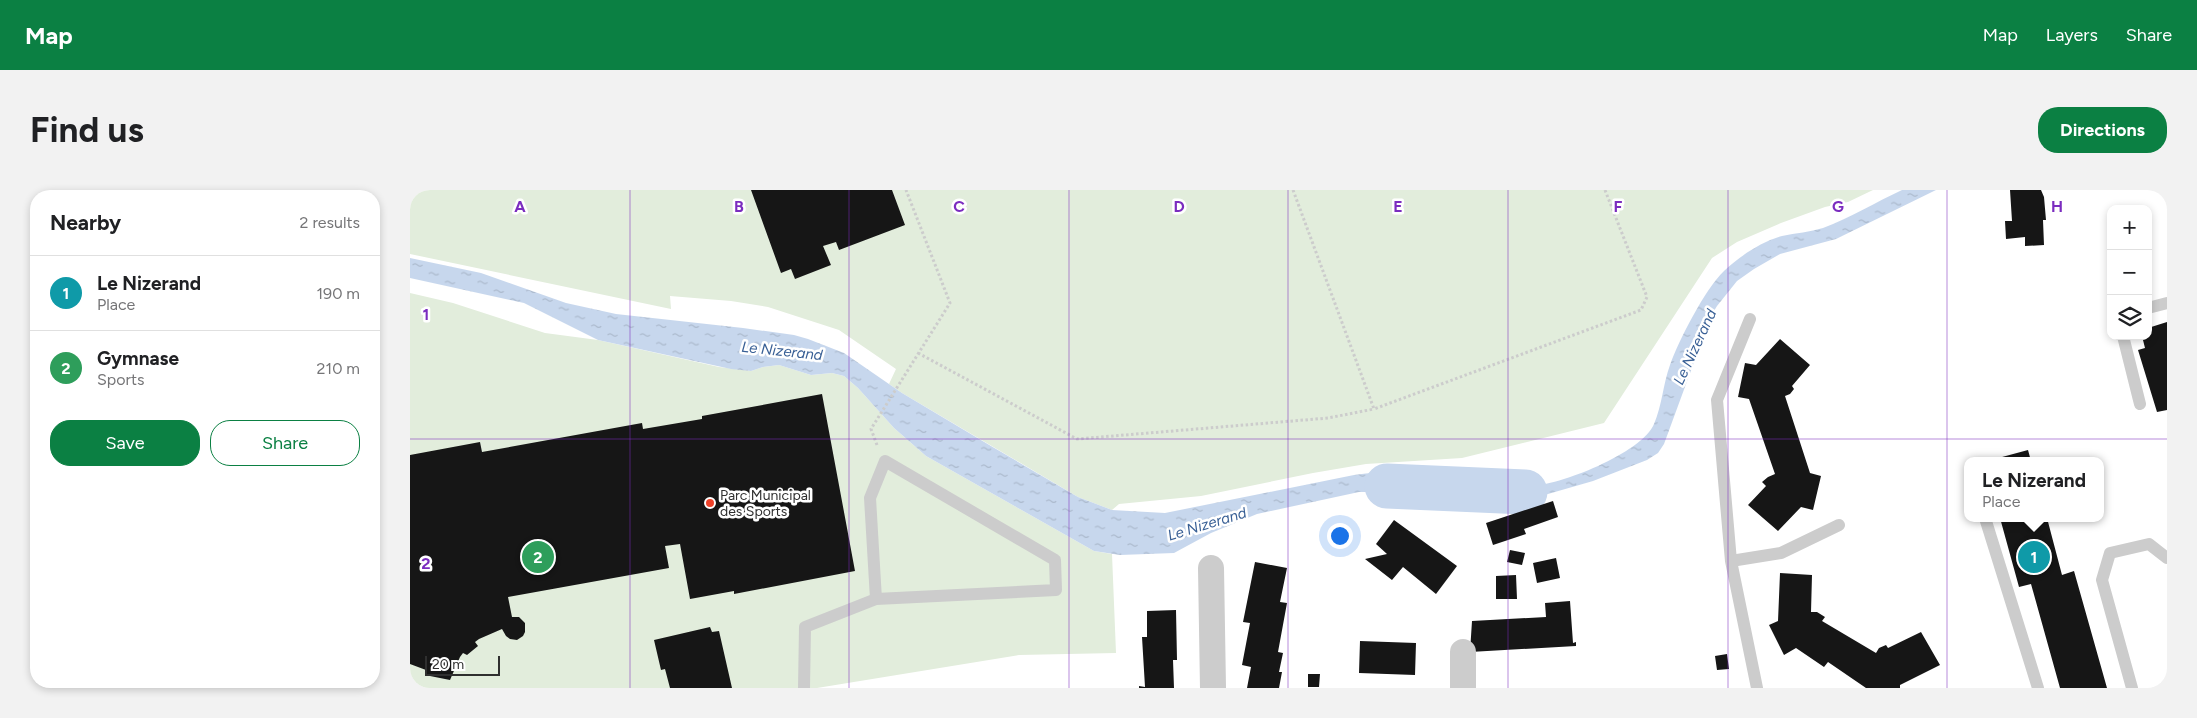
<!DOCTYPE html>
<meta charset="utf-8">
<style>
:root{--surface:#fff;--page:#f2f2f2;--text:#202124;--muted:#757577;--line:#e0e0e0;--accent:#0b8043}
body{margin:0;font-family:Figtree,sans-serif;background:var(--page);color:var(--text)}
.controls{position:absolute;right:15px;top:15px;display:grid;overflow:hidden;border-radius:10px;box-shadow:0 2px 8px #0003}
.controls button{width:45px;height:45px;display:grid;place-items:center;padding:0;border:0;border-bottom:1px solid var(--line);background:var(--surface);color:var(--text);font:25px sans-serif}
.scale{position:absolute;left:15px;bottom:12px;width:75px;box-sizing:border-box;padding-left:5px;border:2px solid #2f2f2f;border-top:0;font-size:14px;line-height:18px;white-space:nowrap;color:#2f2f2f;-webkit-text-stroke:4px #fff;paint-order:stroke}
.you{position:absolute;left:929px;top:345px;width:18px;height:18px;margin:-12px;border:4px solid #fff;border-radius:50%;background:#1a73e8;box-shadow:0 0 0 8px #1a73e833}
.badge{display:grid;place-items:center;width:32px;height:32px;border-radius:50%;background:var(--accent);color:#fff;font-size:16px;font-weight:700}
.pin{position:absolute;translate:-50% -50%;border:2px solid #fff;box-shadow:0 1px 5px #0006}
.popup{position:absolute;left:1554px;top:267px;width:140px;height:65px;box-sizing:border-box;display:grid;place-content:center;border-radius:10px;background:var(--surface);filter:drop-shadow(0 1px 4px #0005);font-size:16px;white-space:nowrap;color:var(--muted)}
.popup b{font-size:19px;color:var(--text)}
.popup::after{content:'';position:absolute;left:50%;top:100%;margin-left:-10px;border:10px solid transparent;border-top-color:var(--surface)}
.list{margin:0;padding:0;list-style:none}
h2{display:flex;justify-content:space-between;align-items:center;height:65px;margin:0;padding:0 20px;font-size:21px}
h2 small{font-size:16px;font-weight:400;color:var(--muted)}
.list li{display:grid;grid-template-columns:32px 1fr auto;gap:15px;align-items:center;box-sizing:border-box;height:75px;padding:0 20px;border-top:1px solid var(--line)}
.list b{display:block;font-size:19px;white-space:nowrap}
.list p{margin:0;font-size:16px;white-space:nowrap;color:var(--muted)}
.list em{font-size:16px;font-style:normal;color:var(--muted)}
.actions{display:flex;gap:10px;padding:15px 20px}
.actions a{flex:1;padding:11px 0;border:1px solid var(--accent);border-radius:20px;text-align:center;font-size:18px;color:var(--accent)}
.actions .main{background:var(--accent);color:#fff}
.icon{flex:none;width:28px;height:28px;fill:none;stroke:currentColor;stroke-width:2;stroke-linecap:round;stroke-linejoin:round}
.map{position:relative;flex:none;width:1757px;height:498px;overflow:hidden;border-radius:20px}
header{display:flex;align-items:center;gap:30px;box-sizing:border-box;height:70px;padding:0 25px;background:var(--accent);color:#fff}
header strong{font-size:24px}
nav{display:flex;gap:28px;margin-inline-start:auto;font-size:18px}
.intro{display:flex;align-items:center;justify-content:space-between;box-sizing:border-box;height:120px;padding:0 30px}
h1{margin:0;font-size:35px}
.button{padding:12px 22px;border-radius:20px;background:var(--accent);color:#fff;font-size:18px;font-weight:700}
main{display:flex;gap:30px;padding:0 30px}
aside{flex:1;background:var(--surface);border-radius:20px;box-shadow:0 2px 8px #0003}
.map>svg:first-child{display:block}
</style>
<header>
<strong>Map</strong>
<nav><a>Map</a><a>Layers</a><a>Share</a></nav>
</header>
<div class="intro"><h1>Find us</h1><a class="button">Directions</a></div>
<main>
<aside>
<h2>Nearby<small>2 results</small></h2>
<ul class="list">
<li><span class="badge" style="background:#0f9aa8">1</span><div><b>Le Nizerand</b><p>Place</p></div><em>190 m</em></li>
<li><span class="badge" style="background:#2e9e5b">2</span><div><b>Gymnase</b><p>Sports</p></div><em>210 m</em></li>
</ul>
<div class="actions"><a class="main">Save</a><a>Share</a></div>
</aside>
<div class="map">
<svg width="1757" height="498" viewBox="0 0 1757 498">
<defs>
<pattern id="water-ripples" width="26" height="14" patternUnits="userSpaceOnUse" patternTransform="scale(1.25)"><rect width="26" height="14" fill="#c7d7ed"/><path d="M2 4q2-2 4 0t4 0M15 11q2-2 4 0t4 0" fill="none" stroke="#abb9cc"/></pattern>
</defs>
<rect width="100%" height="100%" fill="#fff"/>
<!-- pitch -->
<path fill="#e2eddc" d="M 0,0 L 1463,0 L 1438,12 L 1415,17 L 1371,33 L 1327,52 L 1302,68 L 1194,233 L 1052,268 L 956,274 L 903,283 L 791,306 L 709,314 L 702,320 L 668,307 L 492,203 L 479,194 L 486,179 L 429,140 L 358,117 L 321,111 L 260,106 L 261,119 L 0,64 Z
M 0,103 L 43,113 L 135,143 L 188,150 L 309,177 L 341,181 L 353,177 L 369,175 L 401,185 L 422,183 L 434,186 L 448,198 L 484,238 L 516,266 L 684,361 L 702,364 L 706,463 L 609,465 L 407,498 L 0,498 Z"/>
<!-- water -->
<path fill="url(#water-ripples)" d="M 1492,0 L 1526,0 L 1426,49 L 1370,64 L 1344,79 L 1327,91 L 1307,116 L 1301,126 L 1254,254 L 1248,263 L 1237,270 L 1183,291 L 1131,306 L 1053,311 L 1055,288 C 1075,291 1098,296 1119,296 C 1149,296 1232,263 1244,234 C 1252,216 1253,194 1260,175 C 1269,150 1295,99 1314,81 C 1330,66 1351,52 1372,46 C 1386,43 1400,42 1413,38 C 1440,28 1466,12 1492,0 Z
M 0,68 L 71,83 L 156,113 L 206,124 L 333,138 L 384,145 L 398,149 L 434,163 L 492,203 L 581,256 L 668,307 L 702,320 L 755,323 L 944,285 C 980,280 1004,281 1039,286 L 1039,310 L 1029,311 L 973,302 L 949,302 L 847,324 L 801,343 L 764,363 L 710,365 L 684,361 L 516,266 L 484,238 L 448,198 L 434,186 L 422,183 L 401,185 L 369,175 L 353,177 L 341,181 L 321,179 L 188,150 L 114,113 L 0,88 Z"/>
<g fill="none" stroke-linecap="round" stroke-linejoin="round">
<!-- river -->
<path stroke="#c7d7ed" stroke-width="45" d="M 977,296 L 1115,302"/>
</g>
<!-- building -->
<path fill="#161616" d="M 341,0 L 482,0 L 495,35 L 429,60 L 426,52 L 413,56 L 421,75 L 385,89 L 381,79 L 371,83 Z
M 1600,0 L 1631,0 L 1634,7 L 1636,30 L 1633,30 L 1634,55 L 1615,56 L 1615,47 L 1596,49 L 1595,31 L 1602,31 Z
M 1757,132 L 1757,220 L 1747,222 L 1728,160 L 1735,158 L 1732,146 L 1738,146 L 1738,138 Z
M 1370,149 L 1400,175 L 1382,196 L 1384,199 L 1380,204 L 1375,206 L 1400,283 L 1411,286 L 1403,320 L 1391,317 L 1368,341 L 1338,315 L 1356,296 L 1352,292 L 1358,287 L 1365,284 L 1339,209 L 1328,207 L 1335,173 L 1346,175 Z
M 412,204 L 445,381 L 324,404 L 324,401 L 280,409 L 270,354 L 255,356 L 259,378 L 98,407 L 102,427 L 109,427 L 115,433 L 115,442 L 113,446 L 107,450 L 100,449 L 96,446 L 92,439 L 69,449 L 65,452 L 68,456 L 57,465 L 53,463 L 50,467 L 40,490 L 15,485 L 16,480 L 0,474 L 0,265 L 70,252 L 72,262 L 232,233 L 233,239 L 292,229 L 292,226 Z
M 1618,260 L 1621,271 L 1581,271 L 1581,270 Z
M 1143,311 L 1148,327 L 1114,339 L 1116,344 L 1083,355 L 1076,333 Z
M 1590,328 L 1637,328 L 1652,385 L 1664,381 L 1697,498 L 1650,498 L 1621,394 L 1609,397 Z
M 984,330 L 1047,376 L 1026,404 L 993,377 L 982,390 L 955,369 L 977,364 L 966,354 Z
M 1100,360 L 1115,363 L 1112,375 L 1097,372 Z
M 1146,368 L 1150,388 L 1127,393 L 1123,373 Z
M 845,372 L 877,378 L 870,412 L 877,413 L 868,462 L 873,463 L 869,482 L 872,482 L 869,498 L 837,498 L 841,477 L 832,475 L 840,433 L 833,432 Z
M 1370,383 L 1402,385 L 1401,422 L 1407,422 L 1415,427 L 1412,431 L 1466,463 L 1469,458 L 1476,455 L 1478,458 L 1511,442 L 1530,475 L 1490,495 L 1490,498 L 1456,498 L 1418,472 L 1414,477 L 1386,458 L 1374,465 L 1359,435 L 1368,431 Z
M 1106,385 L 1107,409 L 1086,409 L 1086,386 Z
M 1160,411 L 1163,453 L 1166,452 L 1166,456 L 1060,462 L 1062,431 L 1136,427 L 1135,413 Z
M 766,420 L 767,470 L 763,470 L 764,498 L 729,498 L 729,496 L 735,497 L 732,447 L 737,447 L 737,421 Z
M 300,437 L 302,442 L 309,441 L 322,498 L 260,498 L 255,479 L 251,480 L 244,450 Z
M 950,451 L 1006,453 L 1005,485 L 949,483 Z
M 1317,464 L 1319,479 L 1307,480 L 1305,466 Z
M 898,484 L 910,484 L 909,497 L 898,497 Z"/>
<g fill="none" stroke-linecap="round" stroke-linejoin="round">
<!-- path -->
<path stroke="#ccc" stroke-width="3" stroke-dasharray="2.5 2.5" stroke-linecap="butt" d="M 883,0 L 964,219 L 1231,120 L 1237,107 L 1195,0
M 508,163 L 667,249 L 918,228 L 964,219
M 467,255 L 461,239 L 540,113 L 496,0"/>
<!-- lane -->
<path stroke="#ccc" stroke-width="12" d="M 1738,118 L 1757,113
M 1340,129 L 1307,210 L 1321,371 L 1347,498
M 1713,146 L 1730,214
M 1575,328 L 1628,498
M 1321,371 L 1371,363 L 1429,335
M 394,498 L 395,437 L 466,409 L 646,400 L 645,370 L 475,271 L 460,308 L 466,409
M 1722,498 L 1692,390 L 1700,363 L 1739,354 L 1757,368"/>
<!-- street -->
<path stroke="#ccc" stroke-width="26" d="M 801,378 L 803,498
M 1053,498 L 1053,462"/>
</g>
<!-- grid -->
<path fill="none" stroke="#7b2cbf" stroke-width="1" stroke-opacity="0.55" d="M 220,0 L 220,498M 439,0 L 439,498M 659,0 L 659,498M 878,0 L 878,498M 1098,0 L 1098,498M 1318,0 L 1318,498M 1537,0 L 1537,498M 0,249 L 1757,249"/>
<!-- markers -->
<circle fill="#ee4129" stroke="#fff" stroke-width="2" cx="300" cy="313" r="5"/>
<g text-anchor="middle" stroke-width="5" stroke-linejoin="round" paint-order="stroke">
<!-- poi labels -->
<g font-size="14" fill="#2f2f2f" stroke="#fff" text-anchor="start">
<text x="310" y="310">Parc Municipal<tspan x="310" dy="16">des Sports</tspan></text>
</g>
<!-- water labels -->
<g font-size="15" font-style="italic" fill="#385f95" stroke="#fff">
<text transform="translate(1285 157) rotate(-65)" y="5">Le Nizerand</text>
<text transform="translate(372 161) rotate(6)" y="5">Le Nizerand</text>
<text transform="translate(797 334) rotate(-17)" y="5">Le Nizerand</text>
</g>
</g>
<g font-size="16" text-anchor="middle" font-weight="bold" fill="#7b2cbf" stroke="#fff" stroke-width="5" stroke-linejoin="round" paint-order="stroke">
<text x="110" y="22">A</text>
<text x="329" y="22">B</text>
<text x="549" y="22">C</text>
<text x="769" y="22">D</text>
<text x="988" y="22">E</text>
<text x="1208" y="22">F</text>
<text x="1428" y="22">G</text>
<text x="1647" y="22">H</text>
<text x="16" y="130">1</text>
<text x="16" y="379">2</text>
</g>
</svg>
<div class="controls">
<button>+</button>
<button>−</button>
<button><svg class="icon" aria-label="layers" viewBox="0 0 24 24"><path d="M12 4l9 5-9 5-9-5zM3 14l9 5 9-5"/></svg></button>
</div>
<div class="scale">20 m</div>
<div class="you"></div>
<div class="pin badge" style="left:1624px;top:367px;background:#0f9aa8">1</div>
<div class="popup"><b>Le Nizerand</b>Place</div>
<div class="pin badge" style="left:128px;top:367px;background:#2e9e5b">2</div>
</div>
</main>
